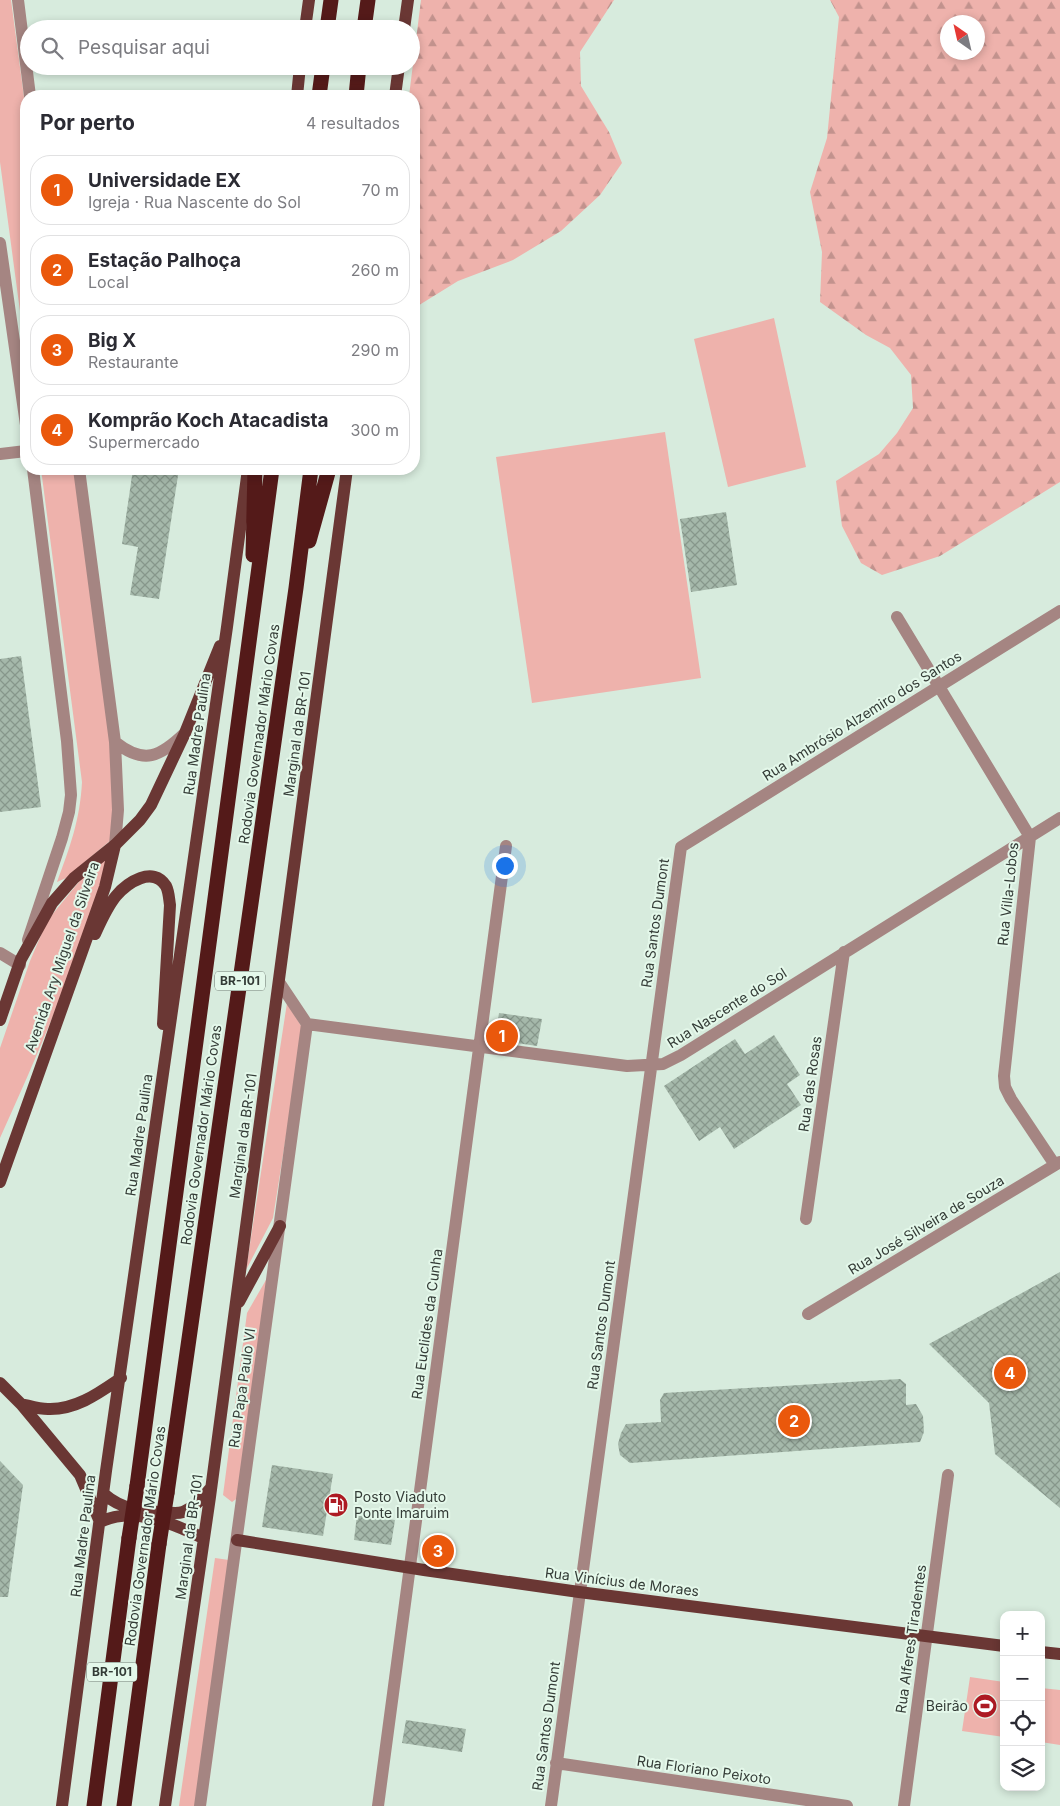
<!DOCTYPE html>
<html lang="pt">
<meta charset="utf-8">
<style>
:root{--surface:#fff;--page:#f2f2f3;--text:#2b2b33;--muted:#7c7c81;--line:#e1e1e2;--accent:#ea580c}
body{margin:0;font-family:Inter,sans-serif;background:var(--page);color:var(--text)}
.controls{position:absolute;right:15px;bottom:15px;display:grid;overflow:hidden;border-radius:10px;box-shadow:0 2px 8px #0003}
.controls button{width:45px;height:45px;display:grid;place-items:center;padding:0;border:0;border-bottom:1px solid var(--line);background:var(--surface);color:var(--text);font:25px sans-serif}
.compass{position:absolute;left:940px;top:15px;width:45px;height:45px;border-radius:50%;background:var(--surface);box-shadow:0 2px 8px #0003;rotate:326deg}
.you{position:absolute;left:504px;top:865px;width:18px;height:18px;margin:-12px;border:4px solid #fff;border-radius:50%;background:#1a73e8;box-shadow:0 0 0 8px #1a73e833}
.badge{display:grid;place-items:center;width:32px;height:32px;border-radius:50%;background:var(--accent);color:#fff;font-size:16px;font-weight:700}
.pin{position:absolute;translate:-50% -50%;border:2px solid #fff;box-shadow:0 1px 5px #0006}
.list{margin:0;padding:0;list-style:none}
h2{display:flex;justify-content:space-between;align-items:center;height:65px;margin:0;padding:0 20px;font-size:21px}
h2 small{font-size:16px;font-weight:400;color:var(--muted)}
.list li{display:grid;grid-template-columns:32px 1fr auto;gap:15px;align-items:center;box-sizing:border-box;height:70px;margin:0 10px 10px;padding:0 10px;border:1px solid var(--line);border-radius:20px}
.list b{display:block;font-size:19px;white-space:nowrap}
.list p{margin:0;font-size:16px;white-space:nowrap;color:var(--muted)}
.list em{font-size:16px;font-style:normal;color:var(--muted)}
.icon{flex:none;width:28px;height:28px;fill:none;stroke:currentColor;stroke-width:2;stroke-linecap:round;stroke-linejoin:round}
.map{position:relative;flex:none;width:1060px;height:1806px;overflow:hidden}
.search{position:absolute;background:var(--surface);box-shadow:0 2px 8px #0003;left:20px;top:20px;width:400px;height:55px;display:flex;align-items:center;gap:12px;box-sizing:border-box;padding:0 18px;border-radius:28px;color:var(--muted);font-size:19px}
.panel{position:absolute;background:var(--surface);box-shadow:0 2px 8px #0003;left:20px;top:90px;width:400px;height:385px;border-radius:20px}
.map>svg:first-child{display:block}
</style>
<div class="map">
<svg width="1060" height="1806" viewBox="0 0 1060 1806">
<defs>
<pattern id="forest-firs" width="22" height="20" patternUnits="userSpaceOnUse" patternTransform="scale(1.25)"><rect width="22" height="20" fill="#eeb2ac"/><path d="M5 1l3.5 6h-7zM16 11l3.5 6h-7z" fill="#c2928d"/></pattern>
<pattern id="building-cross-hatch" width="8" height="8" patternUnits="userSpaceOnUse" patternTransform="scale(1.25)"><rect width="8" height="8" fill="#a5b8aa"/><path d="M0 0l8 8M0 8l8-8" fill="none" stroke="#87978b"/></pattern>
</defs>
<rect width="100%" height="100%" fill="#d7ebdd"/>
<!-- green -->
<path fill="#eeb2ac" d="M 0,0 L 11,0 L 26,112 L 26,356 L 0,162 Z
M 774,318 L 806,467 L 728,487 L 694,339 Z
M 665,432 L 701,678 L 532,703 L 496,457 Z
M 41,469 L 74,469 L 108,717 L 114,811 L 111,840 L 66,878 L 57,882 C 70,847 80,820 82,782 Z
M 108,856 C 82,954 41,1047 0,1138 L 0,1048 L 30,961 L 47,921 L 87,872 Z
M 287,1003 L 303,1029 L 273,1218 L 246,1270 Z
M 270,1273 L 239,1497 L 232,1502 L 223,1495 L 247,1313 Z
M 215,1558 L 229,1560 L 195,1806 L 179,1806 Z
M 970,1677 L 1004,1682 L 1004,1737 L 962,1731 Z
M 1041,1688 L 1060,1690 L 1060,1745 L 1041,1742 Z"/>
<!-- forest -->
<path fill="url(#forest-firs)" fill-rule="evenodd" d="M 421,0 L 614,0 L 580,52 L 581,86 L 609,132 L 622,163 L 600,195 L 561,231 L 513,260 L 458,281 L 416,307 L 414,307 L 414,96 L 409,96 Z
M 830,0 L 1060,0 L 1060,482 L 940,556 L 882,575 L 861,563 L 842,526 L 836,481 L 879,454 L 897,433 L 913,408 L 911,375 L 890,348 L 866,335 L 820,302 L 822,252 L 810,192 L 827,138 L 839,17 ZM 948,22 L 978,22 L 978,52 L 948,52 Z"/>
<!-- building -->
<path fill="url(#building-cross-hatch)" d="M 133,469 L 179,469 L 159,599 L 130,595 L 138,547 L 122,544 Z
M 726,512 L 737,585 L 691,592 L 680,519 Z
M 21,656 L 41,807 L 0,812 L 0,659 Z
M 499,1013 L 542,1019 L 537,1046 L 495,1040 Z
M 774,1035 L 800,1075 L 787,1084 L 801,1105 L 734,1149 L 720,1127 L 699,1141 L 664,1086 L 735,1039 L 745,1054 Z
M 1060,1272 L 1060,1508 L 995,1454 L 989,1403 L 929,1344 Z
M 900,1379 L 906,1384 L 906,1405 L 916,1404 L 923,1416 L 924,1432 L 920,1442 L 630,1463 L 620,1455 L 618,1444 L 621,1433 L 626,1424 L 661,1422 L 660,1400 L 664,1393 Z
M 0,1461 L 23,1485 L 8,1597 L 0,1597 Z
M 272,1465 L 333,1474 L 323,1536 L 262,1527 Z
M 357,1515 L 395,1520 L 391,1545 L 354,1540 Z
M 406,1720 L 466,1729 L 462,1752 L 402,1743 Z"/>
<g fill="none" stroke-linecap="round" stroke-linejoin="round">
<!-- minor -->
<path stroke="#a58582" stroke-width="12" d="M 18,0 L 30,96
M 0,243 L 26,425
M 0,454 L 26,451
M 79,469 L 115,742 L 118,810 L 115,845
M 897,617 L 1030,837 L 1004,1076 L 1005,1087 L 1011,1099 L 1055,1165
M 115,742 C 144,765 160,757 185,733
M 28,940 L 62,838 L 69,812 L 71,795 L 67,741 L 33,469
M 0,953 L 20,965
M 307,1024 L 627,1066 L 663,1064 L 681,1055 L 1060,818
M 806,1219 L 844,952
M 808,1314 L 1060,1162
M 556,1763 L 847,1806
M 200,1806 L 307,1024 L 279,982
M 378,1806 L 506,846
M 551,1806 L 681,847 L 1060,611
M 904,1806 L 948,1475"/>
<!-- major -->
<path stroke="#6a3734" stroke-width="12" d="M 305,29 L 309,0
M 404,29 L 408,0
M 297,96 L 300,66
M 395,96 L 399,66
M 95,934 C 101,921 107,907 116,896 C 127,883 153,865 166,886 C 169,892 169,899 170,905 L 163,1024
M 0,1020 L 21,959 L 52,903 L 74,878 L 115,845 L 140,820 L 151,805 L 185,733 L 220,646
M 0,1182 L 105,887 L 115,845
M 239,1302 L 280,1226
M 0,1383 L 21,1404 L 80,1475 L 100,1522 C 134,1506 172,1523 203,1538
M 21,1404 C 30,1406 39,1409 48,1409 C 76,1410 99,1393 121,1378
M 104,1494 C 121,1509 142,1512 163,1512 C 170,1513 177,1514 183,1512 C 195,1507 203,1498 210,1489
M 237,1540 L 424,1570 L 579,1592 L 1004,1646
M 1041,1652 L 1060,1654
M 62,1806 L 106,1471 L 227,627 L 248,469
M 165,1806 L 210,1497 L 347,469"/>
<!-- highway -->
<path stroke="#541a19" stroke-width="15" d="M 327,29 L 331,0
M 364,29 L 368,0
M 319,96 L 323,66
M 356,96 L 359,66
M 309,541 L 329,469
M 253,555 L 255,469
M 137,1486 L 272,469
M 167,1493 L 296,588 L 311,469
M 94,1806 L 129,1538
M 124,1806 L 159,1544"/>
<!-- highway-bridge -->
<path stroke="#541a19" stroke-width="15" d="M 129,1538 L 137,1486
M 159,1544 L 167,1493"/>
</g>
<!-- icons -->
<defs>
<symbol id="fuel-disc" viewBox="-11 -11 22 22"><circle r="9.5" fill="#ad1a23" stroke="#e4f8ea"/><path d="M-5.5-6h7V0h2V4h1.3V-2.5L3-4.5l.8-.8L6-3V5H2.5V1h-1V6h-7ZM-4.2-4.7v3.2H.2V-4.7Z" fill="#fff"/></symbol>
<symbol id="stadium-disc" viewBox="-11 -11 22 22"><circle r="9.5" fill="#ad1a23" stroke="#e4f8ea"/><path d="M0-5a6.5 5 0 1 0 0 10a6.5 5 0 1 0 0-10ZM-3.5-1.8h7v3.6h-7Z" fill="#fff"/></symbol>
</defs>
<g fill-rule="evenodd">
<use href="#fuel-disc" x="322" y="1491" width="28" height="28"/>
<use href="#stadium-disc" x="971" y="1692" width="28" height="28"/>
</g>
<g text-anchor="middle" stroke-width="4" stroke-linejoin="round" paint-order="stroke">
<!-- shield labels -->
<g fill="#e4f8ea" stroke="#69746d" stroke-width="1">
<rect x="215" y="971.5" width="50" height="19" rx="4"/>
<rect x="87" y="1662.5" width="50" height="19" rx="4"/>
</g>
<g font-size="12" font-weight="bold" fill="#343c37">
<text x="240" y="985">BR-101</text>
<text x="112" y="1676">BR-101</text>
</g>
<!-- street labels -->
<g font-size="14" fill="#343c37" stroke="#e4f8ea">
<text transform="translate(862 716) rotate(-32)" y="5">Rua Ambrósio Alzemiro dos Santos</text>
<text transform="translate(197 734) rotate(-82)" y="5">Rua Madre Paulina</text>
<text transform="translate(259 734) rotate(-82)" y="5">Rodovia Governador Mário Covas</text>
<text transform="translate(297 734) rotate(-82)" y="5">Marginal da BR-101</text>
<text transform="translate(1008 894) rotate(-84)" y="5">Rua Villa-Lobos</text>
<text transform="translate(655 923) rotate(-82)" y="5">Rua Santos Dumont</text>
<text transform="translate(62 957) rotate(-71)" y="5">Avenida Ary Miguel da Silveira</text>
<text transform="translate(727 1008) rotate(-32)" y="5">Rua Nascente do Sol</text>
<text transform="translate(810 1084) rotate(-82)" y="5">Rua das Rosas</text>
<text transform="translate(139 1135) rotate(-82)" y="5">Rua Madre Paulina</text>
<text transform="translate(201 1135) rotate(-82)" y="5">Rodovia Governador Mário Covas</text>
<text transform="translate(243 1136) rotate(-82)" y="5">Marginal da BR-101</text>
<text transform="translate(926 1225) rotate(-31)" y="5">Rua José Silveira de Souza</text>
<text transform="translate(427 1324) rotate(-82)" y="5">Rua Euclides da Cunha</text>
<text transform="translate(601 1325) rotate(-82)" y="5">Rua Santos Dumont</text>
<text transform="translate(242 1388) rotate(-82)" y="5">Rua Papa Paulo VI</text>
<text transform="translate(83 1536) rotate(-83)" y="5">Rua Madre Paulina</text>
<text transform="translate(145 1536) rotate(-82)" y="5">Rodovia Governador Mário Covas</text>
<text transform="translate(189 1537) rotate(-82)" y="5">Marginal da BR-101</text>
<text transform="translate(622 1582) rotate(7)" y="5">Rua Vinícius de Moraes</text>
<text transform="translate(911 1639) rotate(-82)" y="5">Rua Alferes Tiradentes</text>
<text transform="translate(546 1726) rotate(-82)" y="5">Rua Santos Dumont</text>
<text transform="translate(704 1770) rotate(8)" y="5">Rua Floriano Peixoto</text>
</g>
<!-- poi labels -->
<g font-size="14" fill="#343c37" stroke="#e4f8ea" text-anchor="start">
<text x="354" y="1502">Posto Viaduto<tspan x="354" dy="16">Ponte Imaruim</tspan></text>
<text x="968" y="1711" text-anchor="end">Beirão</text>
</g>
</g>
</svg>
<div class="controls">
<button>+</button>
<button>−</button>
<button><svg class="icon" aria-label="locate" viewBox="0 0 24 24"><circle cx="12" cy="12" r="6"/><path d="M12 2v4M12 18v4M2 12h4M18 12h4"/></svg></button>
<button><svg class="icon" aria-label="layers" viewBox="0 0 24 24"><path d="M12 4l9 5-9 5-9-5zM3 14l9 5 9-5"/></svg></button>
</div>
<svg class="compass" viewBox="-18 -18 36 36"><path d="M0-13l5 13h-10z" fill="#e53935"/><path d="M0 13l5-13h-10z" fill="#7c7c81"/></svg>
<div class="you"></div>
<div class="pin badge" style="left:502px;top:1036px">1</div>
<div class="pin badge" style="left:794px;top:1421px">2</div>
<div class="pin badge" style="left:438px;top:1551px">3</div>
<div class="pin badge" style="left:1010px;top:1373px">4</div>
<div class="search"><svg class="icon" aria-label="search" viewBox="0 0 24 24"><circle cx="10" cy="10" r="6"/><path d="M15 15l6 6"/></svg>Pesquisar aqui</div>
<section class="panel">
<h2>Por perto<small>4 resultados</small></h2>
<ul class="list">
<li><span class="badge">1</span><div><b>Universidade EX</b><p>Igreja · Rua Nascente do Sol</p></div><em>70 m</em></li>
<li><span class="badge">2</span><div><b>Estação Palhoça</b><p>Local</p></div><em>260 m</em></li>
<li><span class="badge">3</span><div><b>Big X</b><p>Restaurante</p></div><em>290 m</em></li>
<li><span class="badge">4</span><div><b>Komprão Koch Atacadista</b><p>Supermercado</p></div><em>300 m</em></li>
</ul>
</section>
</div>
